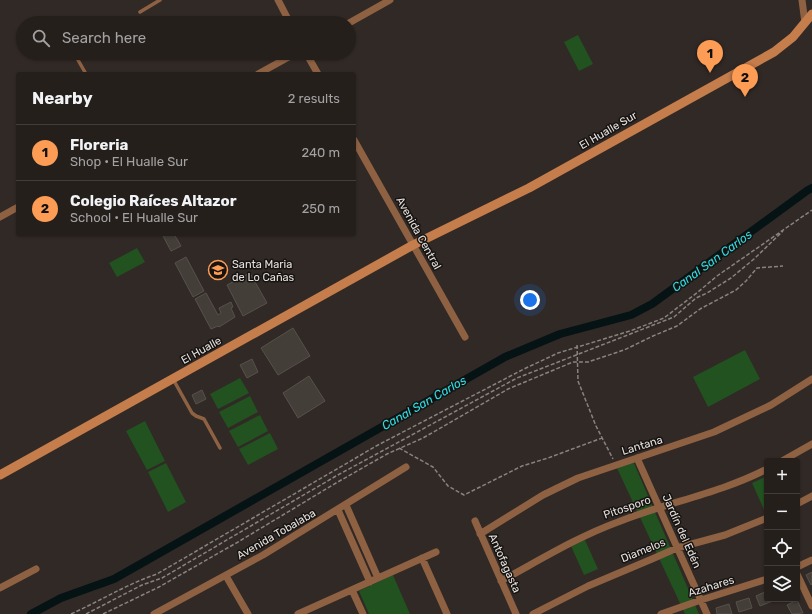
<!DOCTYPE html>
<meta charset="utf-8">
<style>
:root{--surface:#251f1c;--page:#312c29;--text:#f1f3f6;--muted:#a3a2a3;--line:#423d3b;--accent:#fd9c55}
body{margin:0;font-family:Rubik,sans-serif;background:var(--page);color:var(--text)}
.controls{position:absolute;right:12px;bottom:12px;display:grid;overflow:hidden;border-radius:4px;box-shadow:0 1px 3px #0004}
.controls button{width:36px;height:36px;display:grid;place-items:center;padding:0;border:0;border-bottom:1px solid var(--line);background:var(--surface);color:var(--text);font:20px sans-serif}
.you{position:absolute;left:530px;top:300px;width:14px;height:14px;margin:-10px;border:3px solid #fff;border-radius:50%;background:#1a73e8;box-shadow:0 0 0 6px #1a73e833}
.badge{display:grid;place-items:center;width:26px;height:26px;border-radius:50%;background:var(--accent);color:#111;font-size:13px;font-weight:700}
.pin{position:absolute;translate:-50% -33px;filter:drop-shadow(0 1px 2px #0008)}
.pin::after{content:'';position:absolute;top:21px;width:14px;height:12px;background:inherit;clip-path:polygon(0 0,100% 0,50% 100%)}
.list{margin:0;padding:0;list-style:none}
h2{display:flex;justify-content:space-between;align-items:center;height:52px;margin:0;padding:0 16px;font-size:17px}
h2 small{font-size:13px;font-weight:400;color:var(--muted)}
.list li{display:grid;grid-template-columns:26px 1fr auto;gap:12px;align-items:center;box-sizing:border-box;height:56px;padding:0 16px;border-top:1px solid var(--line)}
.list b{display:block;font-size:15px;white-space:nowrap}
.list p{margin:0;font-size:13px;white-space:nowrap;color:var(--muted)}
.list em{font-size:13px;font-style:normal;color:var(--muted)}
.icon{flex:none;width:22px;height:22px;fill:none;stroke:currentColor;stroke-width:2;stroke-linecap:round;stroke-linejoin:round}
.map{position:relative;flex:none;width:812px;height:614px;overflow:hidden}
.search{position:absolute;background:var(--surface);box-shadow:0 1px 3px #0004;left:16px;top:16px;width:340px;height:44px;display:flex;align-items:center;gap:10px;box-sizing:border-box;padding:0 14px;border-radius:22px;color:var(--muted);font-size:15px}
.panel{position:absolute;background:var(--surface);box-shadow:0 1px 3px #0004;left:16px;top:72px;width:340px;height:164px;border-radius:4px}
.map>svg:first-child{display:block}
</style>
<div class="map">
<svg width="812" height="614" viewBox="0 0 812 614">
<rect width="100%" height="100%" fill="#312926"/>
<!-- green -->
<path fill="#21521f" d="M 578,35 L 593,64 L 579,71 L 564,42 Z
M 137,248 L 145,262 L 117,277 L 109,263 Z
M 745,350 L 760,379 L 708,407 L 693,377 Z
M 240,378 L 249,393 L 218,409 L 210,394 Z
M 250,396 L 258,412 L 228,428 L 219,412 Z
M 260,415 L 268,431 L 238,447 L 229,431 Z
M 145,421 L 165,461 L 147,470 L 126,431 Z
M 270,433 L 278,449 L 248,465 L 239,449 Z
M 633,461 L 699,614 L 685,614 L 617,468 Z
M 166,463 L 186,502 L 168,512 L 148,472 Z
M 767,476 L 767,513 L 766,514 L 752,483 Z
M 585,540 L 598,569 L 584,575 L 571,546 Z
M 393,575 L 410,614 L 369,614 L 359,591 Z"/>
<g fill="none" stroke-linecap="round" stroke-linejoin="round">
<!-- canal -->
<path stroke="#051314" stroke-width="8" d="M 31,614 L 61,598 L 114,579 L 505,357 L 560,334 L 631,315 L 652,304 L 808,190 L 812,188"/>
</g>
<!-- building -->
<path fill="#443e38" stroke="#57514b" d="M 162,234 L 174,234 L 181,246 L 171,251 Z
M 186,257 L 204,291 L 193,297 L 175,263 Z
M 250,273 L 267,303 L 243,316 L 227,285 Z
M 206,293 L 218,315 L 221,313 L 219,308 L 231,302 L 233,307 L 231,308 L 235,317 L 219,327 L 218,326 L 211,329 L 195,299 Z
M 293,328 L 310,356 L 278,375 L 261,348 Z
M 252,359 L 258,372 L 247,378 L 240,365 Z
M 309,376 L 325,401 L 298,418 L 283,393 Z
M 202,390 L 206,399 L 196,404 L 192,395 Z
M 812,572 L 812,584 L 811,585 L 806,575 Z
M 767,591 L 767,599 L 772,599 L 773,601 L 760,606 L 756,596 Z
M 749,598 L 752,608 L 739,612 L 736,602 Z
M 797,600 L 803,613 L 792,614 L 787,605 Z
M 729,604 L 732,614 L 717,614 L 716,608 Z"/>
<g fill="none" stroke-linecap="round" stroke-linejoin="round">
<!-- path -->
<path stroke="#89827f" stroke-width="1.5" stroke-dasharray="4 2" stroke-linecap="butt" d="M 577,345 L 578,381 L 596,426 L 613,459
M 399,448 L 433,467 L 448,486 L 464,495 L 522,466 L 548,458 L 602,438
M 71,614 C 100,601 127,584 157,574 L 378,445 L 524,369 L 558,353 L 630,331 L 664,318 L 698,292 L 717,276 L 812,210
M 86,614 L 142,585 L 162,578 L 336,476 L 517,378 L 674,317 L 696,298 L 707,293 L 731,278 L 754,259 L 783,231
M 103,614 L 159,587 L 238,542 L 336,483 L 387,454 L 423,438 L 508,389 L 573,362 L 588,362 L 624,350 L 653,336 L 677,326 L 700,309 L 736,290 L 746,281 L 757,268 L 783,266"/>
<!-- lane -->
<path stroke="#8e6142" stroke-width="3.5" d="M 140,12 L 160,0
M 74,53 L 86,74
M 173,379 L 192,413 L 196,416 L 204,419 L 220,448"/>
<!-- street -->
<path stroke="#8e6142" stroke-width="7" d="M 278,0 L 290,23
M 802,0 L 805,23
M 349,23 L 390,0
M 306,53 L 318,74
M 258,74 L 296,53
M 354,140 L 465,337
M 0,217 L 18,207
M 637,458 L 707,614
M 782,461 L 812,444
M 797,504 L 812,496
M 346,505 L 378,578
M 338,510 L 370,582
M 475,521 L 516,614
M 480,534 L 543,495 L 578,478 L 714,432 L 771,405 L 812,379
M 422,558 L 447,614
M 797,567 L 812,560
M 797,574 L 812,606
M 226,576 L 248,614
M 501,581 C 540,560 577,537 618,522 C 668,502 718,494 767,469
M 0,588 L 36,569
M 352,590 L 363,614
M 154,614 L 263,555 L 406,467
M 298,614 L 436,552
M 533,614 L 588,586 L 652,559 L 677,548 L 725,535 L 767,518
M 661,614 L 701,600 L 767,579"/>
<!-- secondary -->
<path stroke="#c57d4c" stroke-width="9" d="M 0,475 L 413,245 L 529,188 L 774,52 L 793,37 L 812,14"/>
</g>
<!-- icons -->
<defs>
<symbol id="school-ring" viewBox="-11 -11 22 22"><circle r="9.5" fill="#161311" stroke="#fd9c55" stroke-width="1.5"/><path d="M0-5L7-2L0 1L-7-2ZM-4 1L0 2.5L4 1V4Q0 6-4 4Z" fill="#fd9c55"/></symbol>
</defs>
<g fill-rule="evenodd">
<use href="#school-ring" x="207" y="259" width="22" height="22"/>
</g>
<g text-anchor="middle" stroke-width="3" stroke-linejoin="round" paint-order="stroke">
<!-- street labels -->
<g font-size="11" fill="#e6e1de" stroke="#161311">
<text transform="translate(608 130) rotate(-30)" y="4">El Hualle Sur</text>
<text transform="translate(419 233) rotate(61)" y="4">Avenida Central</text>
<text transform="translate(201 350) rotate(-29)" y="4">El Hualle</text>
<text transform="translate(642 445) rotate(-17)" y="4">Lantana</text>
<text transform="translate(627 507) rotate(-19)" y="4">Pitosporo</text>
<text transform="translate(682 531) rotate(66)" y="4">Jardín del Edén</text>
<text transform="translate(276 534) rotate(-30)" y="4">Avenida Tobalaba</text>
<text transform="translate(643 550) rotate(-22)" y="4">Diamelos</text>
<text transform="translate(505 563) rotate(66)" y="4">Antofagasta</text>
<text transform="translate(711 586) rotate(-17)" y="4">Azahares</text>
</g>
<!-- poi labels -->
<g font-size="11" fill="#e6e1de" stroke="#161311" text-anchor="start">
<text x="232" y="268">Santa Maria<tspan x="232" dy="13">de Lo Cañas</tspan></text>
</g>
<!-- water labels -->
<g font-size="12" font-style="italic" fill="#2bdee7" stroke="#161311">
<text transform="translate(712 261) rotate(-36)" y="4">Canal San Carlos</text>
<text transform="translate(424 403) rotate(-30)" y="4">Canal San Carlos</text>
</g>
</g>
</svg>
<div class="controls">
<button>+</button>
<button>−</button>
<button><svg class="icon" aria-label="locate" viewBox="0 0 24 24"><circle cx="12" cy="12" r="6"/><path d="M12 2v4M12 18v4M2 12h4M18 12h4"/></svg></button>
<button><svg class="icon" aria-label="layers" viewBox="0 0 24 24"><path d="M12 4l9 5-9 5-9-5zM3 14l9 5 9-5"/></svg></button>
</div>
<div class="you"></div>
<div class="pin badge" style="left:710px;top:73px">1</div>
<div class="pin badge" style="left:745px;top:97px">2</div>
<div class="search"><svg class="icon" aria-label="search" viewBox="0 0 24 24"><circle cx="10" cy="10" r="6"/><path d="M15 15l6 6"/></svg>Search here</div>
<section class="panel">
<h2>Nearby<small>2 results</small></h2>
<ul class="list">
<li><span class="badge">1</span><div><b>Floreria</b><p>Shop · El Hualle Sur</p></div><em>240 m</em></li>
<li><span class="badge">2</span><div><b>Colegio Raíces Altazor</b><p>School · El Hualle Sur</p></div><em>250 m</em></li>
</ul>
</section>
</div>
